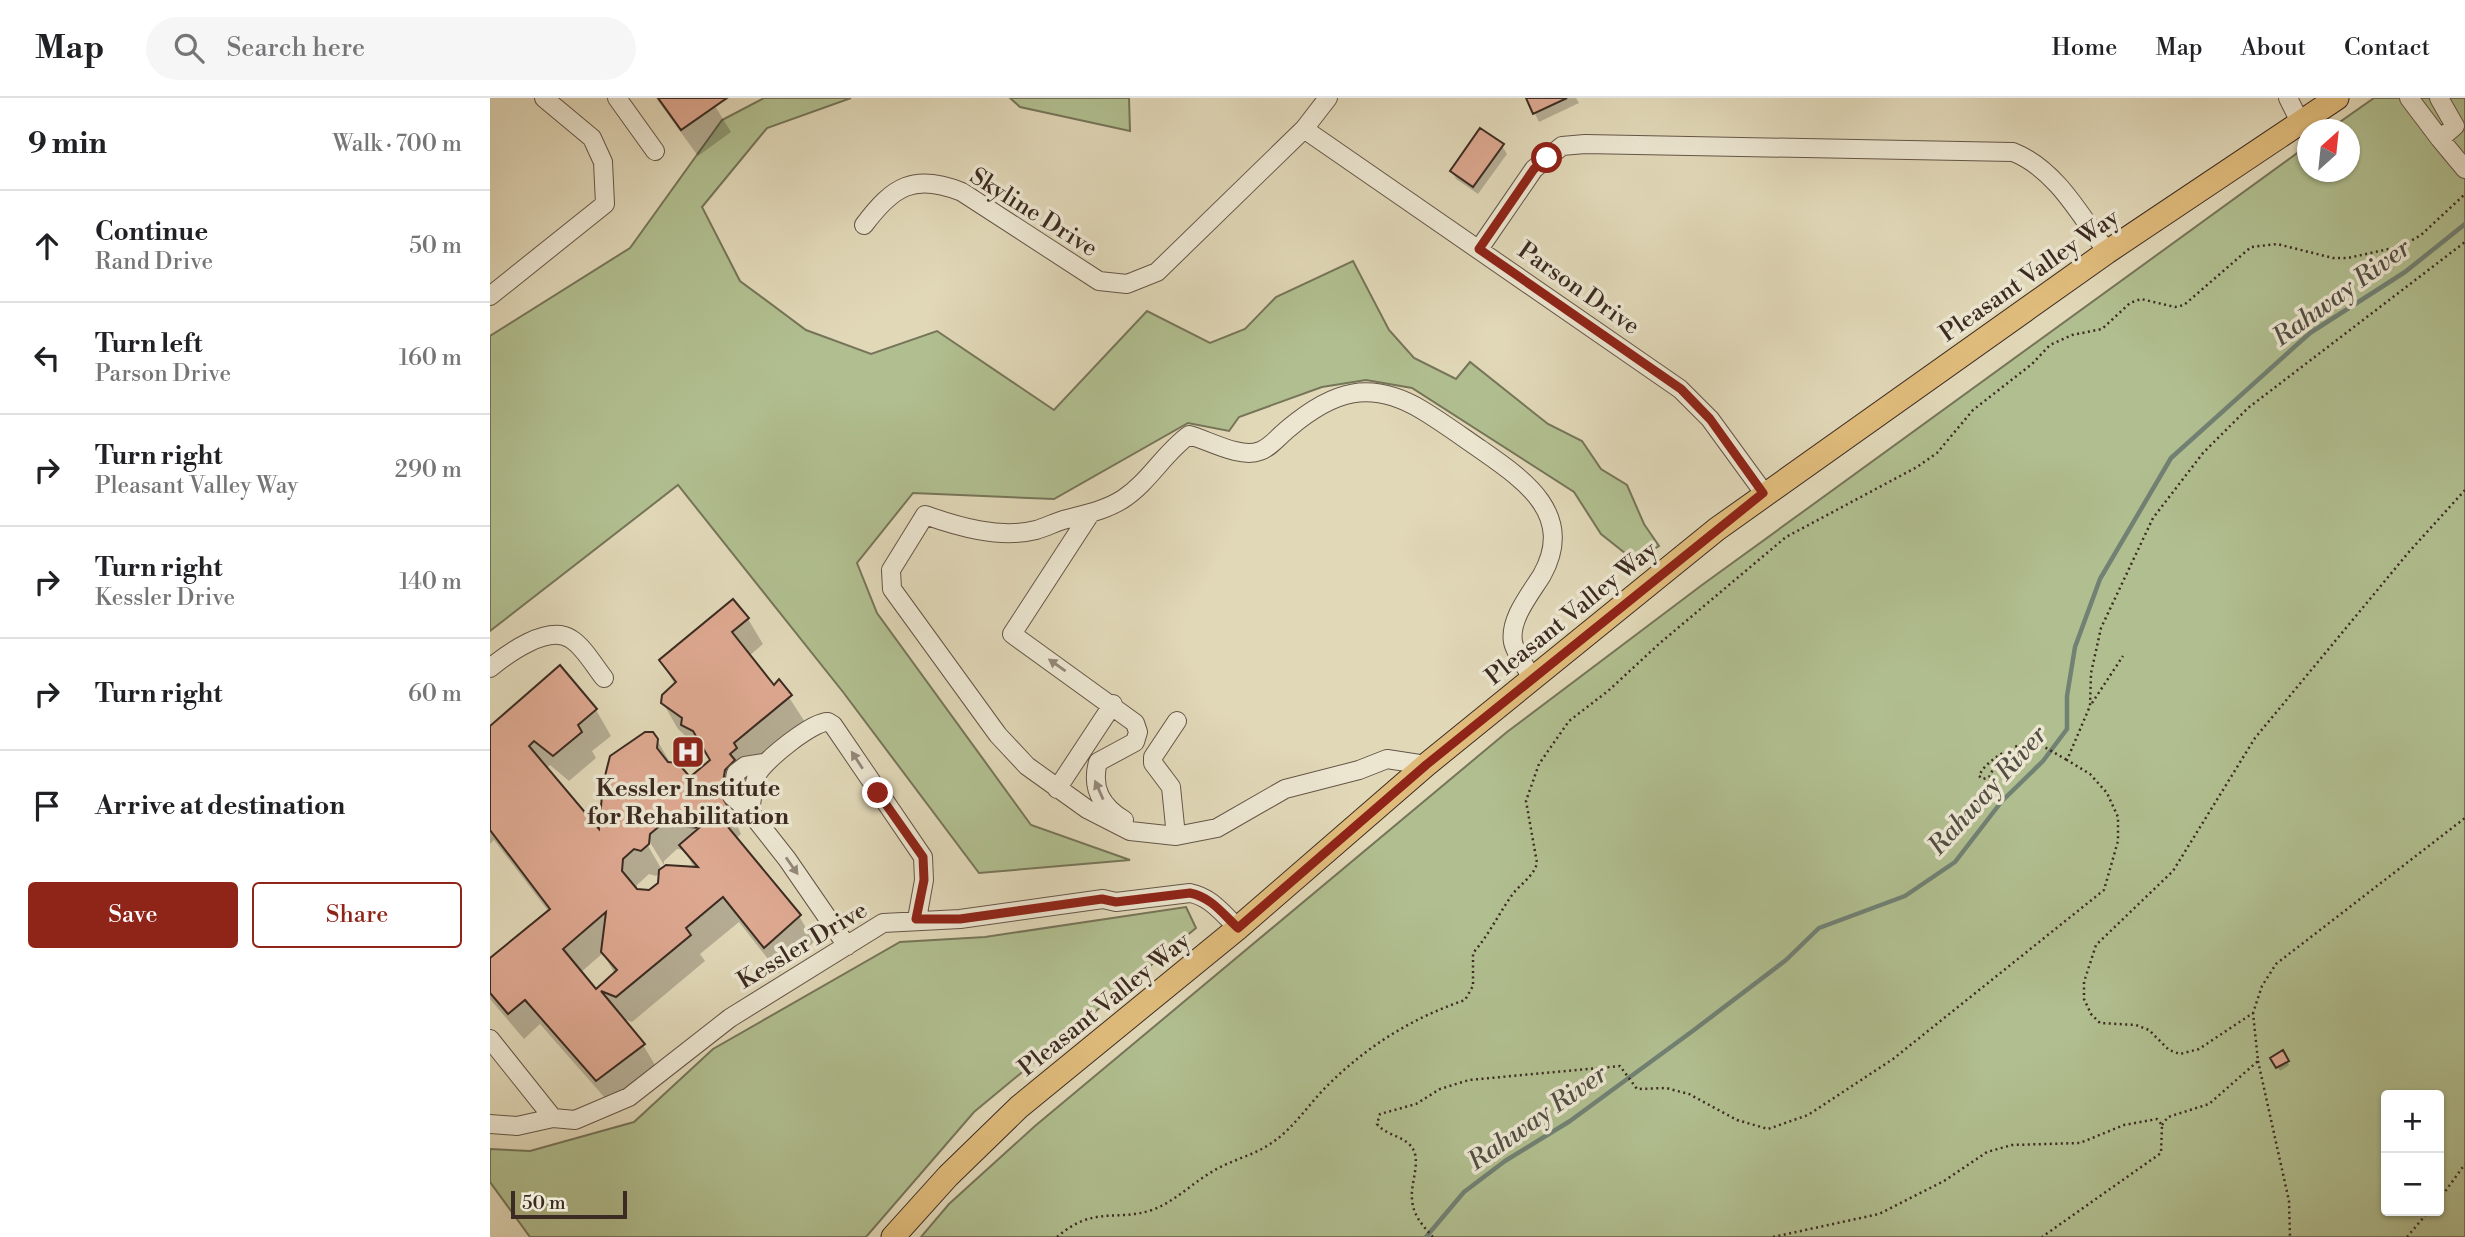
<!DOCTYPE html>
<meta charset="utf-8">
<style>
:root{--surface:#fff;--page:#f6f6f6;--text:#202124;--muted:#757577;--line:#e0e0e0;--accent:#8f2418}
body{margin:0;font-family:"Libre Bodoni",serif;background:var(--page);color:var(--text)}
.controls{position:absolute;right:21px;bottom:21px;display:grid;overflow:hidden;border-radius:7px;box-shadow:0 2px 5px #0004}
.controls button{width:63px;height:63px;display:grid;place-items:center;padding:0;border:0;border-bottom:2px solid var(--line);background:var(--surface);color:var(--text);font:35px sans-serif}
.compass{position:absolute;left:1807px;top:21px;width:63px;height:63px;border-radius:50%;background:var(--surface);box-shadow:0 2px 5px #0004;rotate:27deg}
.scale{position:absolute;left:21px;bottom:18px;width:116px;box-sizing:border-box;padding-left:7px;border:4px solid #3c2b22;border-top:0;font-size:19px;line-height:24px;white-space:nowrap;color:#3c2b22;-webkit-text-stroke:5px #ece6d1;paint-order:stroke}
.stop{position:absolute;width:21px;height:21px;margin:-16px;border:5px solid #8f2418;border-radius:50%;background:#fff}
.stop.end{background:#8f2418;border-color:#fff;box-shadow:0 2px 7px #0008}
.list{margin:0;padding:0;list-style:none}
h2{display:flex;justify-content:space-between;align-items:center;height:91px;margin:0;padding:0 28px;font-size:30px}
h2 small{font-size:23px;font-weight:400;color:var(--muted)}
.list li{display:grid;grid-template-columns:46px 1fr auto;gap:21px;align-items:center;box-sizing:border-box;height:112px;padding:0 28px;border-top:2px solid var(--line)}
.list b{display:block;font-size:26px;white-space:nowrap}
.list p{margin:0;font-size:23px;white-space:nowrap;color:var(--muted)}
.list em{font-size:23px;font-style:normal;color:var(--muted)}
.actions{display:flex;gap:14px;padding:21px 28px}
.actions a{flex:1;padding:16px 0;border:2px solid var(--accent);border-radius:7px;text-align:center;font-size:24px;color:var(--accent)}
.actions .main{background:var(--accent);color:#fff}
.icon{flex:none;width:38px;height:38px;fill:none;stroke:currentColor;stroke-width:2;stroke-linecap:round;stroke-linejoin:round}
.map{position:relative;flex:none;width:1975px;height:1139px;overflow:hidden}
header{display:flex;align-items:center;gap:42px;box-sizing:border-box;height:98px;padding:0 35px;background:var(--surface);border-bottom:2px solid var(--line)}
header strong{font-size:33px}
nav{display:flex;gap:38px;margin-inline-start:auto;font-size:24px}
.search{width:490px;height:63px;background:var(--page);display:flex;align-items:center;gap:18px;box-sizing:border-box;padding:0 24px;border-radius:38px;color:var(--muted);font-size:26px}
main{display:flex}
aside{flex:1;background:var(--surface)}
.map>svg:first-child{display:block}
</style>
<header>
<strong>Map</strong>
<div class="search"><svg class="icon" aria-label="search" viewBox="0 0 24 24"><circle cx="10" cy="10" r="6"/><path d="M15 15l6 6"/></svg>Search here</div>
<nav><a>Home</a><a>Map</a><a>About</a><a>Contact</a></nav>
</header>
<main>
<aside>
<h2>9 min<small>Walk · 700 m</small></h2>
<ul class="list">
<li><svg class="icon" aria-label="ahead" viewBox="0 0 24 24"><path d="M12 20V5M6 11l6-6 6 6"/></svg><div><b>Continue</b><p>Rand Drive</p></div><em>50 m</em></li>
<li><svg class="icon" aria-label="left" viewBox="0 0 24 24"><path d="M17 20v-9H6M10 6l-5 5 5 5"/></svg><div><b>Turn left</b><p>Parson Drive</p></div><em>160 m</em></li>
<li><svg class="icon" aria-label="right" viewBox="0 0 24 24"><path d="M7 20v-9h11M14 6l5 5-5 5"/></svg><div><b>Turn right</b><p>Pleasant Valley Way</p></div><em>290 m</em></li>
<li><svg class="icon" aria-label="right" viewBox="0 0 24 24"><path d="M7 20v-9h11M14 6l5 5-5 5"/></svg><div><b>Turn right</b><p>Kessler Drive</p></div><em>140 m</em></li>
<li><svg class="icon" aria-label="right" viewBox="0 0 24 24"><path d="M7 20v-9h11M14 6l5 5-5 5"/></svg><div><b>Turn right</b></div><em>60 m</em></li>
<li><svg class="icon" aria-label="arrive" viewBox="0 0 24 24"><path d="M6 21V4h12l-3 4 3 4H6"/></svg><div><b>Arrive at destination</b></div></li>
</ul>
<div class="actions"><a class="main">Save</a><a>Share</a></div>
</aside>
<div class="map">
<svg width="1975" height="1139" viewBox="0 0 1975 1139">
<rect width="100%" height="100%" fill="#e1d8b8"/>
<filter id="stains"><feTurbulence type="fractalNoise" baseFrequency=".00286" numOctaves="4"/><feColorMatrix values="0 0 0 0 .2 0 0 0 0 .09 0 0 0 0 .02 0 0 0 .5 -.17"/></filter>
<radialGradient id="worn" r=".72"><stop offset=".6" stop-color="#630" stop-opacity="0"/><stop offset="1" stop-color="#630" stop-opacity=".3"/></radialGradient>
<!-- green -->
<path fill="#b1bf90" stroke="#767559" stroke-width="2" fill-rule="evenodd" d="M 274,0 L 361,0 L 277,30 L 212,109 L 250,183 L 316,232 L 381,256 L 447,233 L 564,312 L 657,213 L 720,245 L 755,231 L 786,199 L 863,163 L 899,232 L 924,260 L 966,281 L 980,264 L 1058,326 L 1092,343 L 1111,371 L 1137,387 L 1154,426 L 1169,448 L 1145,463 L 1111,436 L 1084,394 L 922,290 L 876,282 L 832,289 L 749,319 L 739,333 L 698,325 L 564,401 L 423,395 L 367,465 L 387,515 L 541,727 L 640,762 L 489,775 L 353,594 L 188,387 L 0,533 L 0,238 L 140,150 L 232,22 Z
M 520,0 L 639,0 L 640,33 L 530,9 Z
M 1884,0 L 1975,0 L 1975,1139 L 431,1139 L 459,1106 L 545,1028 L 1017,634 L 1212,487 L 1817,48 L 1818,74 L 1860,74 L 1860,32 L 1840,31 ZM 1896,997 L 1949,997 L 1949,1113 L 1896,1113 Z
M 696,809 L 706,830 L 484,1014 L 376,1139 L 40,1139 L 0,1084 L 0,1051 L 40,1053 L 144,1024 L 223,951 L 410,844 L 495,839 Z"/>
<!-- shadow -->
<path fill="#0003" fill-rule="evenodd" d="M 166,0 L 220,0 L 241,34 L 208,58 Z
M 1086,0 L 1089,5 L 1049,24 L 1038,1 Z
M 1012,48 L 1017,56 L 988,96 L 966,81 L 962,73 Z
M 258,521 L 273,546 L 259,558 L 284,590 L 289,584 L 315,624 L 255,682 L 258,688 L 249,698 L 245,723 L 251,736 L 245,741 L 309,818 L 324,844 L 289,875 L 249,824 L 210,856 L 215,863 L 142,924 L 131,920 L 153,947 L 168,972 L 122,1008 L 50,926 L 34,941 L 0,901 L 0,863 L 59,814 L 4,742 L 0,746 L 0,629 L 70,570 L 106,612 L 121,638 L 102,653 L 106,660 L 79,683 L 60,667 L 56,671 L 110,735 L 114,702 L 108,692 L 167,642 L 181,666 L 200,682 L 222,663 L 188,631 L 173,605 L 185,587 L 171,562 ZM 156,738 L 174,767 L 174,763 L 187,751 L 194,752 L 205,771 L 172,772 L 153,739 ZM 171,774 L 170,786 L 160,794 L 146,793 L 147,787 L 159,776 L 166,778 ZM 113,855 L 125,876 L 105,893 L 90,875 Z
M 1793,954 L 1799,967 L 1790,973 L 1783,961 Z"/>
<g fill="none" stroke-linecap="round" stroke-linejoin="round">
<!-- stream -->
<path stroke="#718174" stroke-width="4.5" d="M 936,1139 L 974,1094 L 1015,1063 L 1080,1023 L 1204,932 L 1296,862 L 1329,830 L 1415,798 L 1465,764 L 1512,703 L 1553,663 L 1577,631 L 1577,598 L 1585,549 L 1610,481 L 1681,360 L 1820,235 L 1915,174 L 1975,126"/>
</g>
<!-- building -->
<path fill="#dda890" stroke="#3c2b22" stroke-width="2" fill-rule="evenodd" d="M 168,0 L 237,0 L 191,32 Z
M 1036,0 L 1077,0 L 1043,16 Z
M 990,30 L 1014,46 L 983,89 L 960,73 Z
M 243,501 L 259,520 L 242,534 L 284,587 L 289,581 L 302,597 L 244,645 L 247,650 L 240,656 L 245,662 L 235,672 L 231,696 L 238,709 L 228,717 L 311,817 L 274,850 L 233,799 L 196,830 L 201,837 L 126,899 L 111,893 L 155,946 L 106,983 L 35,902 L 18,916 L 0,895 L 0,860 L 60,811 L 0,732 L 0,628 L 70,567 L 107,611 L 88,627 L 92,634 L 63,658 L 44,643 L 39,648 L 109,731 L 112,697 L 106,693 L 107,685 L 115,678 L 120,658 L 155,634 L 163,634 L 168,641 L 167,650 L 178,664 L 188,665 L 200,679 L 220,662 L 203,633 L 191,627 L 192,620 L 171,605 L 172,597 L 186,584 L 169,562 ZM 172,726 L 209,730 L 189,747 L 208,769 L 176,767 L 169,772 L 168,785 L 159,792 L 147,791 L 132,773 L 133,761 L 144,751 L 151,753 L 159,746 L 160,736 ZM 116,814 L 111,854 L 127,872 L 106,891 L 73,851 Z
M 1793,952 L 1799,963 L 1786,970 L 1780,960 Z"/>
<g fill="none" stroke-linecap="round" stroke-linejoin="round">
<defs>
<path id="minor" d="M 127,0 L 165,53
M 1798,0 L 1811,26
M 1919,0 L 1950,41 L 1965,28 L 1949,0
M 814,31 L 1190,291 L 1220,321 L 1274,395
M 1950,41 L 1975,71
M 374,127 C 403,88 424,75 472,94 L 609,183 L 637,186 L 667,174 L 814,31 L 838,0
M 989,151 L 1044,71 L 1072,48 L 1095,46 L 1523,54 C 1566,71 1591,118 1617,154
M 0,198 L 115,106 L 113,64 L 102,40 L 54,0
M 600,416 L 522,536 L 645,625 L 648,634 L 645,644 L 608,664 C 601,690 611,708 634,722
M 0,570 C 17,556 58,526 81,541 C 94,549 105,569 114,580
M 274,665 L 255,668 L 246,675 L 242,698 L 260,714 L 297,761 L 357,848
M 936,667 L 897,661 L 869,672 L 795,691 L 727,730 L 686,738 L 640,733 L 597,711 L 537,668 L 508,637 L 402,491 L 401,472 L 435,417 C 469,429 510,441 546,432 C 557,429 567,423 577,421 C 596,416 616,412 633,401 C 659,384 674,355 699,337 C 718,342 750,361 770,353 C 780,350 791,336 799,330 C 843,293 880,281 932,312 C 952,324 971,338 990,351 C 1033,381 1086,416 1052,477 C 1041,495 1019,521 1023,544 C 1025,555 1037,571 1043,581
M 567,691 L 623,606
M 260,714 C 262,701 263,687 268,675 C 275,662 323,623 338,624 L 343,627 L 433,759 L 434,782 L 427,821
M 686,738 L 681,689 L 663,665 L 663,659 L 687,623
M 0,941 L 63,1020 L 85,1022 L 139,999 L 240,920 L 393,825 L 470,821 L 613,801 L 626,804 L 700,795 C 721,799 733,816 748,830
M 0,1026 L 27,1028 L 63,1020"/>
<path id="major" d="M 403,1139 L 458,1078 L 529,1009 L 748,830 L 936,667 L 1227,431 L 1617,154 L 1847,0"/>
</defs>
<!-- minor casing -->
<use href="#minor" stroke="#655648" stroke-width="20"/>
<!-- major casing -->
<use href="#major" stroke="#3c2b22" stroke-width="25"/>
<!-- path -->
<path stroke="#3c2b22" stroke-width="2.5" stroke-dasharray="2 3.5" stroke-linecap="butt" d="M 1975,392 L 1918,455 L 1765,640 L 1683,773 L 1606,847 L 1594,884 L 1594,901 L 1601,916 L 1610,925 L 1646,927 L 1659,932 L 1679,952 L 1690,956 L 1709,951 L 1763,915 L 1772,888 L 1786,866 L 1975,720
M 1602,605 L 1633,558
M 1510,658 L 1499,679 L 1493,681 L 1489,678 C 1496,661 1526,646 1544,643 L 1577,662
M 1768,963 L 1799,1103 L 1800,1139
M 1672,1027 L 1678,1019 L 1719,1006 L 1768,963 L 1763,915
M 1949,1102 L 1975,1066
M 567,1139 C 604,1107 626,1124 662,1112 C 684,1104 700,1087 720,1075 C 738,1063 759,1059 777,1048 C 802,1033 817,1008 837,988 C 877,948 922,920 975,902 L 983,888 L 983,855 C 998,838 1007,819 1020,800 C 1028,787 1043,780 1047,765 L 1036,703 L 1049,666 L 1079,623 L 1118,593 L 1170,545 L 1296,439 L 1427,369 L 1447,355 L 1483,312 L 1542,266 L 1560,247 L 1582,237 L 1612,231 L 1640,205 L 1651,201 L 1685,209 L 1694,207 L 1761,149 L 1787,146 L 1843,160 L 1858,160 L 1912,148 L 1931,137 L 1975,96
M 943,1139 C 932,1127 923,1117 922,1101 C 920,1085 933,1060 920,1047 C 910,1037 896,1037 887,1026 L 890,1016 L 926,1006 L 950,991 L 979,982 L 1130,968 L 1147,991 L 1176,990 L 1199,996 L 1247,1022 L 1278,1031 L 1318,1017 L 1403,961 L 1614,792 L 1628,743 L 1628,719 L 1617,695 L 1600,676 L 1577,662 L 1600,608 L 1601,575 L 1611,530 L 1663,420 L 1713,355 L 1758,310 L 1975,144
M 1283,1139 L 1389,1116 L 1454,1083 L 1497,1054 L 1522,1047 L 1590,1045 L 1634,1027 L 1667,1021 L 1672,1027 L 1671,1055 L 1552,1139
M 1917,1139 L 1939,1113"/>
<!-- minor -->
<use href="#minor" stroke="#ece6d1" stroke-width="18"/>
<!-- major -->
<use href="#major" stroke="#e0bc7c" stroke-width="23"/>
</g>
<!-- one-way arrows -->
<defs><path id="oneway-solid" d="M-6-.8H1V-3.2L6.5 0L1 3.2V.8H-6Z" transform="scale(1.75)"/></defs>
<g fill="#94887a">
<use href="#oneway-solid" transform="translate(567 567) rotate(-145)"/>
<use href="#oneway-solid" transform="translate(367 662) rotate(-123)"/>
<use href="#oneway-solid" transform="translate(609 692) rotate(-114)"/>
<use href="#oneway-solid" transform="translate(302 768) rotate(55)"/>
</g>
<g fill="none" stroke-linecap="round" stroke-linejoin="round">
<!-- route -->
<path stroke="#8f2418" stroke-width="9" d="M 388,695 L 433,759 L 434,782 L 426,821 L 470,821 L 612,801 L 626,804 L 700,795 C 721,799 733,816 748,830 L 936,667 L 1273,395 L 1220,321 L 1191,291 L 989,151 L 1044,71 L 1057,60"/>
</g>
<!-- icons -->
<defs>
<symbol id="hospital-square" viewBox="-11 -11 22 22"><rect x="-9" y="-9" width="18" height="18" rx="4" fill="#8f2418" stroke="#ece6d1"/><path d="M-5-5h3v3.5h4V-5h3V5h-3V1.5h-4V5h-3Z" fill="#fff"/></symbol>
</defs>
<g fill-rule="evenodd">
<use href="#hospital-square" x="179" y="635" width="38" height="38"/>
</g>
<g text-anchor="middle" stroke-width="7" stroke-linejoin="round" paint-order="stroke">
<!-- street labels -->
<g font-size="24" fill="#3c2b22" stroke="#ece6d1">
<text transform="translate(544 114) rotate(32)" y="8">Skyline Drive</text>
<text transform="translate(1539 177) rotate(-35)" y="8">Pleasant Valley Way</text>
<text transform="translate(1089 190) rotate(35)" y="8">Parson Drive</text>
<text transform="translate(1081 515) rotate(-39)" y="8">Pleasant Valley Way</text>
<text transform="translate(312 847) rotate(-31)" y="8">Kessler Drive</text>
<text transform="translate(614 906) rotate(-39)" y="8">Pleasant Valley Way</text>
</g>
<!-- poi labels -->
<g font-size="24" font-weight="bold" fill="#3c2b22" stroke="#ece6d1">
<text x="198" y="698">Kessler Institute<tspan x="198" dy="28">for Rehabilitation</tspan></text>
</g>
<!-- water labels -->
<g font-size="26" font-style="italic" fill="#524f44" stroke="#ece6d1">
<text transform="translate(1851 194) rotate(-36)" y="9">Rahway River</text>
<text transform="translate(1497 692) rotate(-48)" y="9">Rahway River</text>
<text transform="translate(1047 1019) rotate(-35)" y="9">Rahway River</text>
</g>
</g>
<rect width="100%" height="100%" filter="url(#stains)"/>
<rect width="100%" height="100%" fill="url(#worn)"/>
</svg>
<div class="controls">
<button>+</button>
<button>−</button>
</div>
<svg class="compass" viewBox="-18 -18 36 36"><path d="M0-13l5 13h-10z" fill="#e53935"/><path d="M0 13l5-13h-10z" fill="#757577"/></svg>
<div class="scale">50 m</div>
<div class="stop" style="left:1057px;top:60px"></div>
<div class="stop end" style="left:388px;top:695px"></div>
</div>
</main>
